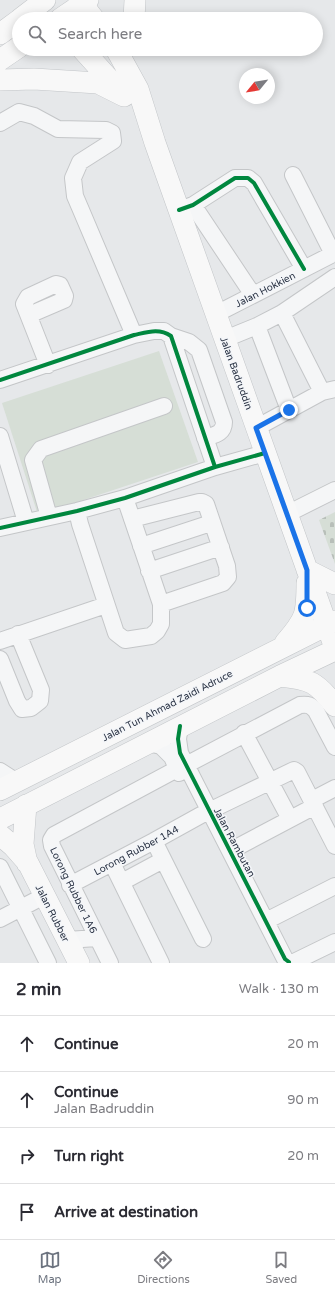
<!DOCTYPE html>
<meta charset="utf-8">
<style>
:root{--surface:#fff;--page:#f2f2f3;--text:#2b2b33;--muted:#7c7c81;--line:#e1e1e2;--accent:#6c737f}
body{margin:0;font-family:"Varela Round",sans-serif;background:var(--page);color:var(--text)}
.compass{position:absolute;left:239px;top:68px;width:36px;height:36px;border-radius:50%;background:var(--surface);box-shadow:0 2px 10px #0003;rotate:240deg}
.stop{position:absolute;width:12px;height:12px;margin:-9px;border:3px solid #1a73e8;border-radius:50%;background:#fff}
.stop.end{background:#1a73e8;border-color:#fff;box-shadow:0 1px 4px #0008}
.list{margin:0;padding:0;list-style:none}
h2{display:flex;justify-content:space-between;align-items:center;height:52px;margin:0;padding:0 16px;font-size:17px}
h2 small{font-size:13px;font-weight:400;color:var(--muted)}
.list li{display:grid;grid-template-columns:26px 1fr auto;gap:12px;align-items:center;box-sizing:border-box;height:56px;padding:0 16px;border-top:1px solid var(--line)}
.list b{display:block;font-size:15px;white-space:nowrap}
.list p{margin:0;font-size:13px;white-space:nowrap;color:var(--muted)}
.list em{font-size:13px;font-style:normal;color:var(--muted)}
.icon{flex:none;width:22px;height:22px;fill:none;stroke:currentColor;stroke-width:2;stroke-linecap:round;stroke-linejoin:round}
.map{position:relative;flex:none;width:335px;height:963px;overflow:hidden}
.search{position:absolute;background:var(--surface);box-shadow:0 2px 10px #0003;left:12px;right:12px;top:12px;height:44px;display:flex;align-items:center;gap:10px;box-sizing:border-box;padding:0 14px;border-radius:22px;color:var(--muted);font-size:15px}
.sheet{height:276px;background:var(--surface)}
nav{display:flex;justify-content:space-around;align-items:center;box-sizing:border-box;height:56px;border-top:1px solid var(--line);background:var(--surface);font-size:11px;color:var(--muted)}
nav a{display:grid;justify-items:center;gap:2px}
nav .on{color:var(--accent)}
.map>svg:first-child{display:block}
</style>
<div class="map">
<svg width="335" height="963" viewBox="0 0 335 963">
<defs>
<pattern id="cemetery-stones" width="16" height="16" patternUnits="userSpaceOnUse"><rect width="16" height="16" fill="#d6ded6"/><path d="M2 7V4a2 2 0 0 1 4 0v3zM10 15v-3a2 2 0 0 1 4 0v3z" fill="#b8bfb9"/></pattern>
</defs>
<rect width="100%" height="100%" fill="#e6e8ea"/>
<!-- cemetery -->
<path fill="url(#cemetery-stones)" d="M 335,512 L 335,564 L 319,520 Z"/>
<!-- green -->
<path fill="#d6ded6" d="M 159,351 L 198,462 L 38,515 L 2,403 Z"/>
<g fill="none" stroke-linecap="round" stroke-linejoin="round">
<defs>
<path id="minor" d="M 0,123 L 19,112 L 34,116 L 58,129 L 106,130 L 112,133 L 113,141 L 80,162 L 73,178 L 75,196 L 81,210 L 134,335
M 293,175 L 333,254
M 193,205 L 253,295
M 179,210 L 193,205 L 235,178 L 248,178 L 254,183 L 304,269
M 282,313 L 322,392
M 216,314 L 335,253
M 29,315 L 64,300 L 65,296 L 60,285 L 56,284 L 28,297 L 24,304 L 48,365
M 257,326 L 289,410
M 171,336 L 215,467
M 225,339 L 257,326 L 282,313 L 335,277
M 0,380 L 134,335 L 154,331 L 164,331 L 171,336 L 189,342 L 199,350 L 224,422 C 224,434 214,435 205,438
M 256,428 L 322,392 L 335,389
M 0,436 L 26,522
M 77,511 L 80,524 L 116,633 L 125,640 L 151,636 L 157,631 L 161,624 L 161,604 L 125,498
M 287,514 L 335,490
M 49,517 L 33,460 L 41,449 L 164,406
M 132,519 L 199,502 L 202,502 L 206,504 L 227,566 L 228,577 L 223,583 L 161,604
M 0,528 L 77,511 L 125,498 L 215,467 L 265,453
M 141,546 L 211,523
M 149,571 L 221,547
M 0,641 L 106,605
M 0,659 L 17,701 L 22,709 L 31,708 L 40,701 L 41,690 L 18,634
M 180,726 L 178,739 L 180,753 L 285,959 L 289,962
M 244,733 L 290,819
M 148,743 L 161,746 L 172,757 L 179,773
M 186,765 L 300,705 C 308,704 311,705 316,711 L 335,747
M 0,771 L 17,782
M 312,800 L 335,788
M 209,811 L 294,770 L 297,772 L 335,846
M 154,841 L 203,939
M 230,851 L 315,806
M 112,863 L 161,963
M 0,867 L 48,963
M 122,882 L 163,860
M 70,885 L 154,841 L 201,815
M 0,919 L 44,896
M 266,921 L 335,886
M 67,940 L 97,938
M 294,962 L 335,942
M 110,963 L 52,846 L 51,840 L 54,835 L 177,769"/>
<path id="major" d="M 79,0 L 94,19
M 20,19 L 45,0
M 60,19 L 88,0
M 134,19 L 135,0
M 0,34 L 19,20
M 82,49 L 119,90
M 116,49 L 138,89 L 155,143 L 335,648
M 0,60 L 19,47
M 0,80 L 34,79 L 98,83 L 124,96
M 307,570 L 335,584
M 285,643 C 306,619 307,614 307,583
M 280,676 C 310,679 317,682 335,706
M 0,790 L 335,621
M 26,805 L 23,844 L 27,863
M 0,819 L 280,676 L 335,650
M 0,835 L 13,846 L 28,863 L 79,963"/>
</defs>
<!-- minor casing -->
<use href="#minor" stroke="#c4c6c8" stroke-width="18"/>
<!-- major casing -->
<use href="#major" stroke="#c2c5c8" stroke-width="22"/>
<!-- minor -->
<use href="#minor" stroke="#f5f6f7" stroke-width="16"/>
<!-- major -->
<use href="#major" stroke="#f8f8f8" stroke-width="21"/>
<defs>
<path id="cycleway" d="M 179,210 L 193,205 L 235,178 L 248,178 L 254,183 L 304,269
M 0,380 L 134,335 C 148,332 159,328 171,336 L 215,467
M 0,528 L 77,511 L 125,498 L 215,467 L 265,453
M 180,726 L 178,739 L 180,753 L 285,959 L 289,962"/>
</defs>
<!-- cycleway casing -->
<use href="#cycleway" stroke="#f4f6f9" stroke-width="6"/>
<!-- cycleway -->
<use href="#cycleway" stroke="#00873e" stroke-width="4"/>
</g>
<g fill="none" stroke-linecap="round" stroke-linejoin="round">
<!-- route -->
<path stroke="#1a73e8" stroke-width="5" d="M 289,410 L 256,428 L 307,570 L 307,608"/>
</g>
<g text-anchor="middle" stroke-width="3" stroke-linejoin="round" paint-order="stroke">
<!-- street labels -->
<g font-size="10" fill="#2b3445" stroke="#f4f6f9">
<text transform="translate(265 289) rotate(-27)" y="4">Jalan Hokkien</text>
<text transform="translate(237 373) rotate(70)" y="4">Jalan Badruddin</text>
<text transform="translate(167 705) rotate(-27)" y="4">Jalan Tun Ahmad Zaidi Adruce</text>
<text transform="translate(235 842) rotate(62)" y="4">Jalan Rambutan</text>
<text transform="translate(136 850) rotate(-28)" y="4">Lorong Rubber 1A4</text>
<text transform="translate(74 890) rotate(64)" y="4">Lorong Rubber 1A6</text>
<text transform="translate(53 913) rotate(63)" y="4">Jalan Rubber</text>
</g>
</g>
</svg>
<svg class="compass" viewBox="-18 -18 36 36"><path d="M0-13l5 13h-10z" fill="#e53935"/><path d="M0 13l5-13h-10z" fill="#7c7c81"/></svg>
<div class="stop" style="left:307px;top:608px"></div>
<div class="stop end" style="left:289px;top:410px"></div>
<div class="search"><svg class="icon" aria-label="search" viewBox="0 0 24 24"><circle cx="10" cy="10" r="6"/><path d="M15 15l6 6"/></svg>Search here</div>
</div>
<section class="sheet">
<h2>2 min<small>Walk · 130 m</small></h2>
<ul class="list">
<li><svg class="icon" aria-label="ahead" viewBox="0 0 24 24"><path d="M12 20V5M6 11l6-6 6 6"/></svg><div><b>Continue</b></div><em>20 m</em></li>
<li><svg class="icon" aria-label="ahead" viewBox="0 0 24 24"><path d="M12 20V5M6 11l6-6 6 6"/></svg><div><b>Continue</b><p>Jalan Badruddin</p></div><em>90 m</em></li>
<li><svg class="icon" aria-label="right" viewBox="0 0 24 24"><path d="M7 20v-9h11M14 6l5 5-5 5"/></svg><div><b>Turn right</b></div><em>20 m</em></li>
<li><svg class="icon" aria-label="arrive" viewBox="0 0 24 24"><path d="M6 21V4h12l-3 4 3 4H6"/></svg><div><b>Arrive at destination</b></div></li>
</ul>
</section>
<nav>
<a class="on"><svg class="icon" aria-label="map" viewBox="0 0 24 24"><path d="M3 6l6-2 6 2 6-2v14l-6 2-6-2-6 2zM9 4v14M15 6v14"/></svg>Map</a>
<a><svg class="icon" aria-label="directions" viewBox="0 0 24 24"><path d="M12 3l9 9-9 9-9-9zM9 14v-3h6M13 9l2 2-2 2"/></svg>Directions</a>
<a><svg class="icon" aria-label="saved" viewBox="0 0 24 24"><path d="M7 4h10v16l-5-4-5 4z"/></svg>Saved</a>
</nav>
